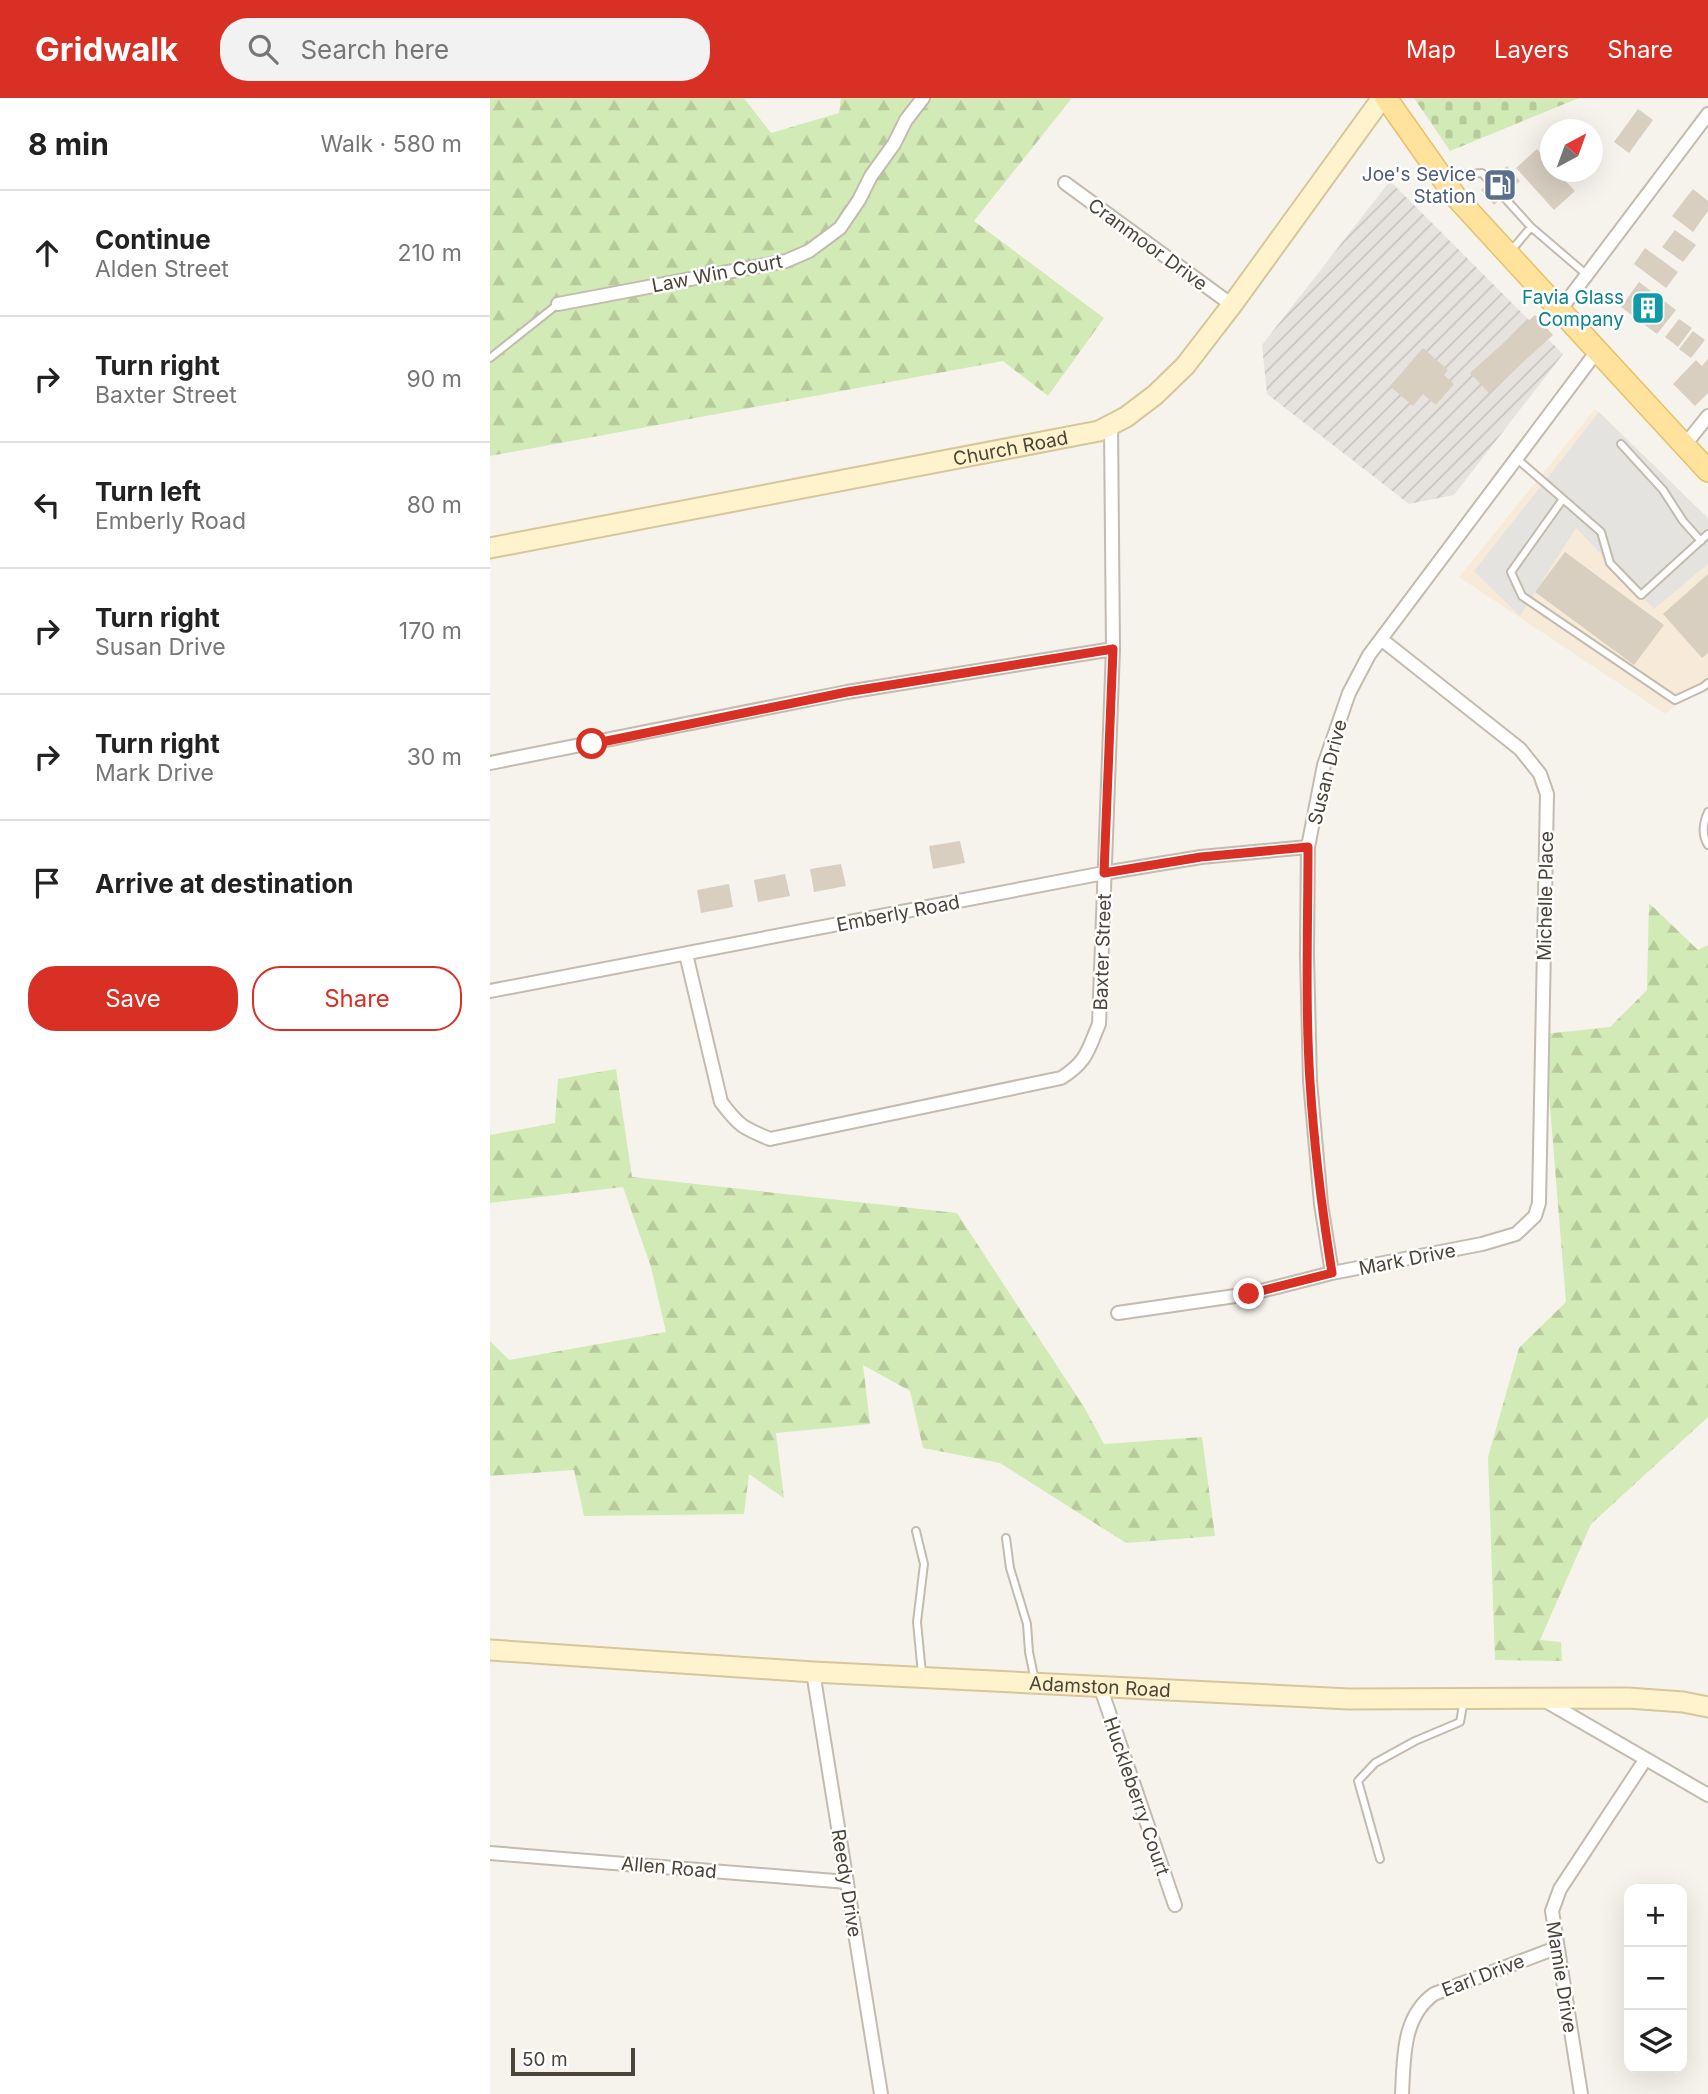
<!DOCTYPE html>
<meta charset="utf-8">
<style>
:root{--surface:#fff;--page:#f2f2f2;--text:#222;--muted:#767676;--line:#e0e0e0;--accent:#d93025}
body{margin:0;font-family:Inter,sans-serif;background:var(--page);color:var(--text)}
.controls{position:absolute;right:21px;bottom:21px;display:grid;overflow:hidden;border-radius:14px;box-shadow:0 7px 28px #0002}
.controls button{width:63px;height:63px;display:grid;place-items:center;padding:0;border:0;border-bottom:2px solid var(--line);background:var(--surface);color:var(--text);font:35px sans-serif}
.compass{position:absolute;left:1050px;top:21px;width:63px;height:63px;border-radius:50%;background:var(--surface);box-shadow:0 7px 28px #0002;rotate:41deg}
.scale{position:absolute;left:21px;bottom:18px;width:124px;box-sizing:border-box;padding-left:7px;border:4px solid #4b4439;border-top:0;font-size:19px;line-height:24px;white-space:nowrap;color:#4b4439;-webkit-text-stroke:5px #fff;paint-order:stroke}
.stop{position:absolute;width:21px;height:21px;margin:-16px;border:5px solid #d93025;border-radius:50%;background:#fff}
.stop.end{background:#d93025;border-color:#fff;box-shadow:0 2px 7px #0008}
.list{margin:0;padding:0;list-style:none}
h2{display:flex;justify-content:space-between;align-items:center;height:91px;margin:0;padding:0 28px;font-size:30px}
h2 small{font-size:23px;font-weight:400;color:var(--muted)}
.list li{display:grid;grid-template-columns:46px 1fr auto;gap:21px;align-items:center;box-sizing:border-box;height:126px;padding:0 28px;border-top:2px solid var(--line)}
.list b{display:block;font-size:26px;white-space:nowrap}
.list p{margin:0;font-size:23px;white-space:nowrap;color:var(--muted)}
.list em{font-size:23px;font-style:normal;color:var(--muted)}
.actions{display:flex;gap:14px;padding:21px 28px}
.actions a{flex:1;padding:16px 0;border:2px solid var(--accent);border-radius:28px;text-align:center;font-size:24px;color:var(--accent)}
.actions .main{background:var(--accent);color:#fff}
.icon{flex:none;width:38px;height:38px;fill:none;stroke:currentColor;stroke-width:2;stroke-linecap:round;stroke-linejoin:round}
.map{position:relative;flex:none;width:1218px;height:1996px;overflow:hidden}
header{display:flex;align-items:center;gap:42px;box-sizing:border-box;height:98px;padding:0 35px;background:var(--accent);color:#fff}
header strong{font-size:33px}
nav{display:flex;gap:38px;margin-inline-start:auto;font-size:24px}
.search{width:490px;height:63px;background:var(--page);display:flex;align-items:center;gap:18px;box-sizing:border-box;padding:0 24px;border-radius:28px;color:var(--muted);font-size:26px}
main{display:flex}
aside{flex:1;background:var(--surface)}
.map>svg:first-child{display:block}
</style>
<header>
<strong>Gridwalk</strong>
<div class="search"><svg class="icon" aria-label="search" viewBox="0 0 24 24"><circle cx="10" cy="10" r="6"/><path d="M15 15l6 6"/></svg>Search here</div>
<nav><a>Map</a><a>Layers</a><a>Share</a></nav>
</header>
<main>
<aside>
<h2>8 min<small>Walk · 580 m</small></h2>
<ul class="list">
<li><svg class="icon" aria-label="ahead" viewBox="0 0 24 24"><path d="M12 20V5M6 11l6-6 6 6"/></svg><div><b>Continue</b><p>Alden Street</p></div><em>210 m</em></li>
<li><svg class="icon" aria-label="right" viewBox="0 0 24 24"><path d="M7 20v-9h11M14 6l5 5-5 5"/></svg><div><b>Turn right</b><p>Baxter Street</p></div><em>90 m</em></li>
<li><svg class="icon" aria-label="left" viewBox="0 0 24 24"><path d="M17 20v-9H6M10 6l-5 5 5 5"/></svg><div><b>Turn left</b><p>Emberly Road</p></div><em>80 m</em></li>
<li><svg class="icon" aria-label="right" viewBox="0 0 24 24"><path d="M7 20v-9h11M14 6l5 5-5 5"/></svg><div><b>Turn right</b><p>Susan Drive</p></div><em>170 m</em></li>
<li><svg class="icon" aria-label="right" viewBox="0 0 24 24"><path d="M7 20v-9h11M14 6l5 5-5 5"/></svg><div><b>Turn right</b><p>Mark Drive</p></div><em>30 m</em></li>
<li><svg class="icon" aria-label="arrive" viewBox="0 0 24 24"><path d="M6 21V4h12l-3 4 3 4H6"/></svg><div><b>Arrive at destination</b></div></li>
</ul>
<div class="actions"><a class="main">Save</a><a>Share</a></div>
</aside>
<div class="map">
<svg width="1218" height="1996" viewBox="0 0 1218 1996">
<defs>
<pattern id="industrial-furrows" width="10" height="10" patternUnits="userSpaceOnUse" patternTransform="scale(1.75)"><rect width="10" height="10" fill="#e6e2dd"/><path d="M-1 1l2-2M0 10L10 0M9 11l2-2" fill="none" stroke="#c7c3be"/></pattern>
<pattern id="forest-firs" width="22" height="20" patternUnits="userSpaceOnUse" patternTransform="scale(1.75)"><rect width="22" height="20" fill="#d2eab5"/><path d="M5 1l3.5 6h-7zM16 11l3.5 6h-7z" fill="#b6ca9c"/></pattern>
<pattern id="cemetery-stones" width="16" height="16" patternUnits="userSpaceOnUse" patternTransform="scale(1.75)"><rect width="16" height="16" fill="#d2eab5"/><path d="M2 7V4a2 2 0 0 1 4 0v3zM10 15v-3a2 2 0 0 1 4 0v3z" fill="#b6ca9c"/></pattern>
</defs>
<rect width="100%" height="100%" fill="#f6f3ec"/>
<!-- commercial -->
<path fill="#f7ead8" d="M 1105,311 L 1218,427 L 1218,584 L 1175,616 L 969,479 Z"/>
<!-- industrial -->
<path fill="url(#industrial-furrows)" d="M 900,83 L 1073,256 L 964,397 L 919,406 L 777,296 L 772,247 Z"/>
<!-- forest -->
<path fill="url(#forest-firs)" d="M 0,0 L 254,0 L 281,35 L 349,15 L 351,0 L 582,0 L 484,123 L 614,220 L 558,298 L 513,263 L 0,358 Z
M 1159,805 L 1208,852 L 1218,847 L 1218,1319 L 1101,1426 L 1050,1542 L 1071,1544 L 1072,1563 L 1005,1562 L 998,1359 L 1029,1250 L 1076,1204 L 1054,936 L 1120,929 L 1157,892 Z
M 126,971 L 142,1079 L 467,1115 L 594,1309 L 614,1346 L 712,1339 L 725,1438 L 636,1445 L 510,1365 L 433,1350 L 420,1293 L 373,1267 L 380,1326 L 286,1335 L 294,1400 L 259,1376 L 254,1416 L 94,1418 L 84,1372 L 0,1378 L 0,1243 L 19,1262 L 176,1234 L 161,1169 L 133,1089 L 0,1105 L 0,1037 L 65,1025 L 68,981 Z"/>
<!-- cemetery -->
<path fill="url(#cemetery-stones)" d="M 924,0 L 1089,0 L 960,53 Z"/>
<!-- parking -->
<path fill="#e5e3e0" d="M 1109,314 L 1218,420 L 1218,466 L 1164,511 L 1086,430 L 1030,518 L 984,473 Z"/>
<!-- building -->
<path fill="#d8cfc1" d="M 1148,11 L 1163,22 L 1139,55 L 1124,44 Z
M 1047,51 L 1060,66 L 1060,74 L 1067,74 L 1085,93 L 1064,112 L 1026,70 Z
M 1017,68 L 1030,83 L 1004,107 L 991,92 Z
M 1203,91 L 1218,103 L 1218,113 L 1203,134 L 1182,118 Z
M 1185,132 L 1206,147 L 1193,164 L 1172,149 Z
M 1155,150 L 1188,174 L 1176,190 L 1144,166 Z
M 1149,184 L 1186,212 L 1167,236 L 1131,209 Z
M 1045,217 L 1063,237 L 999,295 L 980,275 Z
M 1189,221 L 1202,230 L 1188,249 L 1175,239 Z
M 1203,233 L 1215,242 L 1201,260 L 1189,251 Z
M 933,250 L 958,272 L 954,277 L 964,286 L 946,307 L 933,296 L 923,308 L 900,288 Z
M 1218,261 L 1218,295 L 1205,308 L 1183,286 L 1206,262 L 1212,268 Z
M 1075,454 L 1174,527 L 1144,567 L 1045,494 Z
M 1218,476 L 1218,555 L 1212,560 L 1173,516 Z
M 470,743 L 475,765 L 443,771 L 439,748 Z
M 351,766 L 356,788 L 324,794 L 320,771 Z
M 295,776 L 300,798 L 268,804 L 264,782 Z
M 239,786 L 243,809 L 211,815 L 207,792 Z"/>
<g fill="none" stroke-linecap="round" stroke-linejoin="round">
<defs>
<path id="lane" d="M 955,78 L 992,75 L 1041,129 L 1020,154
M 1041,129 L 1097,177
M 0,260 L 68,206
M 1131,346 L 1173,392 L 1193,423 L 1211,443
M 1026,360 L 1111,434 L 1120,465 L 1151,497 L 1218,436
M 1073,401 L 1021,474 L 1032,498 L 1185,602 L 1213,589 L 1218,585
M 1218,714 C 1213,725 1211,736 1218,747
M 426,1433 L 434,1466 L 427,1524 L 432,1576
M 516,1440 L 520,1470 L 537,1526 L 539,1554 L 545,1583
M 890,1761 L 868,1683 L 885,1665 L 925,1643 L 970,1624 L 974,1602"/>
<path id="street" d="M 575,85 L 742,207
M 68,206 L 296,163 L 319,153 L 350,130 L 369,102 L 381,78 L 404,46 L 416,22 L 433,0
M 1071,211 L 1218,16
M 1194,348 L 1218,318
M 0,665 L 357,594 L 623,551
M 196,856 L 231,1004 C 249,1028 253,1030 280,1041 L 571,980 C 597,964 598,952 609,926 L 623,551 L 621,326
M 0,893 L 614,775 L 711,759 L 818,749
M 842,1175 L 831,1106 L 820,983 L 817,857 L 818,749 L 834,667 L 859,595 L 879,557 L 1107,253
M 628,1215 L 759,1196 L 842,1175 L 992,1146 L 1026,1136 L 1045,1118 L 1049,1105 L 1057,696 L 1050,676 L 1030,651 L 891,541
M 323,1574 L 391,1996
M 610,1588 L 685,1807
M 1054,1602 L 1218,1697
M 0,1755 L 357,1784
M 912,1996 C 914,1960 912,1919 944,1896 L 1066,1850
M 1091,1996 L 1062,1813 L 1070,1791 L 1155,1662"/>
<g id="secondary">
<path id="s1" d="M 0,450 L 609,333 L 636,319 L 665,297 L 695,268 L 742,207 L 892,0"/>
<path id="s2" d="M 0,1552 L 323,1574 L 859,1601 L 1138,1600 L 1193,1604 L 1218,1609"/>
</g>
<path id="primary" d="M 896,0 L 965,98 L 1218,373"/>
</defs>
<!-- lane casing -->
<use href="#lane" stroke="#c2bbae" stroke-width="10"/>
<!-- street casing -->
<use href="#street" stroke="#c2bbae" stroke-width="16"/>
<!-- secondary casing -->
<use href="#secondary" stroke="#d6c79b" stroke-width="23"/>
<!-- primary casing -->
<use href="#primary" stroke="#e6c16a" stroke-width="24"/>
<!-- lane -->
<use href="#lane" stroke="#fff" stroke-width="6"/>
<!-- street -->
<use href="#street" stroke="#fff" stroke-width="12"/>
<!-- secondary -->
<use href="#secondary" stroke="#fff3cd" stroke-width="19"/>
<!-- primary -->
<use href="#primary" stroke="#ffe39c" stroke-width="21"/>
</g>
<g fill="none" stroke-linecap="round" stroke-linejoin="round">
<!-- route -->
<path stroke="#d93025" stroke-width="9" d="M 102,646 L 357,594 L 623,551 L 614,775 L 711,759 L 818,749 C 818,827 815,906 820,984 C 824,1048 832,1112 842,1175 L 759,1196"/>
</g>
<!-- icons -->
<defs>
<symbol id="fuel-square" viewBox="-11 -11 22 22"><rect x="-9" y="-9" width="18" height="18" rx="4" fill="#5c6f8a" stroke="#fff"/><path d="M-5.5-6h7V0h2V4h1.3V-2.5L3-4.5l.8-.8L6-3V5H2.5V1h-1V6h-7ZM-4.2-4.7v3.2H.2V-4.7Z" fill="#fff"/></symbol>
<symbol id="building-square" viewBox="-11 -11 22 22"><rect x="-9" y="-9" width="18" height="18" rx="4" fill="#0f9aa8" stroke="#fff"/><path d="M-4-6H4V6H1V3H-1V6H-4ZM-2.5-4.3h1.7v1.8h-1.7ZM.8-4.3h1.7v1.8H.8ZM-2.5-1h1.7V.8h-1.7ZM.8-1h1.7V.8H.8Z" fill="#fff"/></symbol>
</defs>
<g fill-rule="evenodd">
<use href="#fuel-square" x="991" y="68" width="38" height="38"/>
<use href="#building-square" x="1139" y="191" width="38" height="38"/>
</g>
<g text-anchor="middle" stroke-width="5" stroke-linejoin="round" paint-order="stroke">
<!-- service labels -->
<g font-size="19" fill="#4e5e75" stroke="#fff" text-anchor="end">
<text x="986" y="83">Joe's Sevice<tspan x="986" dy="22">Station</tspan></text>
</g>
<!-- street labels -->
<g font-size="19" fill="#4b4439" stroke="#fff">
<text transform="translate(658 146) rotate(36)" y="7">Cranmoor Drive</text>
<text transform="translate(227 175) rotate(-11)" y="7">Law Win Court</text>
<text dy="7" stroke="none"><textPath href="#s1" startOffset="530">Church Road</textPath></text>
<text transform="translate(837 674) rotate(-76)" y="7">Susan Drive</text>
<text transform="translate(1055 798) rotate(-89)" y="7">Michelle Place</text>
<text transform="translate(408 815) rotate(-11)" y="7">Emberly Road</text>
<text transform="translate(612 854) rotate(-88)" y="7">Baxter Street</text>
<text transform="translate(917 1161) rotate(-11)" y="7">Mark Drive</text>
<text dy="7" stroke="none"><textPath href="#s2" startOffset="611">Adamston Road</textPath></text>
<text transform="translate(647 1698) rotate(71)" y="7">Huckleberry Court</text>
<text transform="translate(179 1769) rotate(5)" y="7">Allen Road</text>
<text transform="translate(357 1785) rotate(81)" y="7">Reedy Drive</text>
<text transform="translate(993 1877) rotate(-21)" y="7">Earl Drive</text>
<text transform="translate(1072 1879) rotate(81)" y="7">Mamie Drive</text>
</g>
<!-- culture labels -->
<g font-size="19" fill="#0d838f" stroke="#fff" text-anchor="end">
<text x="1134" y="206">Favia Glass<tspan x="1134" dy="22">Company</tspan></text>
</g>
</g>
</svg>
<div class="controls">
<button>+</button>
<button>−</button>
<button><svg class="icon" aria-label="layers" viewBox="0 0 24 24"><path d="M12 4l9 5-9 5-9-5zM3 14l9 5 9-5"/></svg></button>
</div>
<svg class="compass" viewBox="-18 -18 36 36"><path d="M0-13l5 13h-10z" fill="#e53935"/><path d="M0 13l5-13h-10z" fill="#767676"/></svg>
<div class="scale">50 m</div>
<div class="stop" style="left:102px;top:646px"></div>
<div class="stop end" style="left:759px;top:1196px"></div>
</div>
</main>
